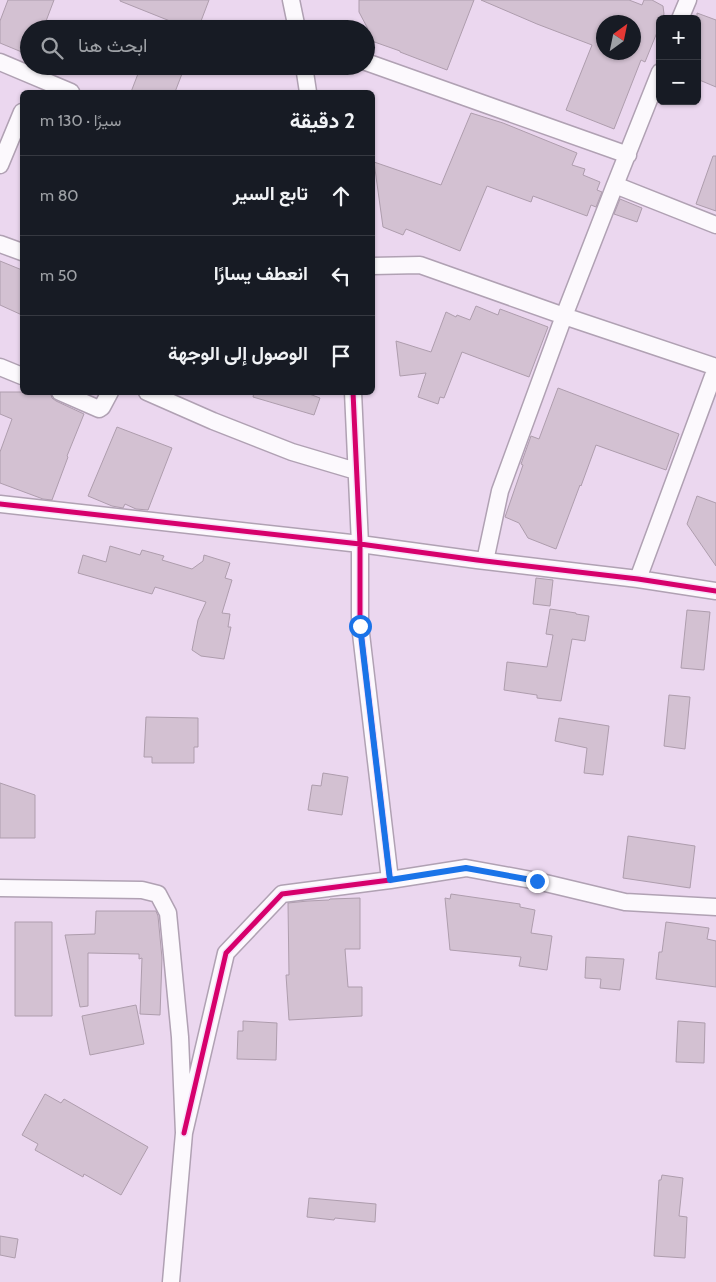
<!DOCTYPE html>
<html lang="ar">
<meta charset="utf-8">
<style>
:root{--surface:#171b24;--page:#20242c;--text:#f1f3f6;--muted:#9ea1a6;--line:#363941}
body{margin:0;font-family:Cabin,Vazirmatn,sans-serif;background:var(--page);color:var(--text);direction:rtl}
.controls{position:absolute;right:15px;top:15px;display:grid;overflow:hidden;border-radius:8px;box-shadow:0 1px 4px #0004}
.controls button{width:45px;height:45px;display:grid;place-items:center;padding:0;border:0;border-bottom:1px solid var(--line);background:var(--surface);color:var(--text);font:25px sans-serif}
.compass{position:absolute;left:596px;top:15px;width:45px;height:45px;border-radius:50%;background:var(--surface);box-shadow:0 1px 4px #0004;rotate:33deg}
.stop{position:absolute;width:15px;height:15px;margin:-11px;border:4px solid #1a73e8;border-radius:50%;background:#fff}
.stop.end{background:#1a73e8;border-color:#fff;box-shadow:0 1px 5px #0008}
.list{margin:0;padding:0;list-style:none}
h2{display:flex;justify-content:space-between;align-items:center;height:65px;margin:0;padding:0 20px;font-size:21px}
h2 small{font-size:16px;font-weight:400;color:var(--muted)}
.list li{display:grid;grid-template-columns:32px 1fr auto;gap:15px;align-items:center;box-sizing:border-box;height:80px;padding:0 20px;border-top:1px solid var(--line)}
.list b{display:block;font-size:19px;white-space:nowrap}
.list em{font-size:16px;font-style:normal;color:var(--muted)}
.icon{flex:none;width:28px;height:28px;fill:none;stroke:currentColor;stroke-width:2;stroke-linecap:round;stroke-linejoin:round}
.map{position:relative;flex:none;width:716px;height:1282px;overflow:hidden;direction:ltr}
.search{position:absolute;background:var(--surface);box-shadow:0 1px 4px #0004;left:20px;top:20px;width:355px;height:55px;display:flex;align-items:center;gap:12px;box-sizing:border-box;padding:0 18px;border-radius:28px;color:var(--muted);font-size:19px}
.panel{position:absolute;background:var(--surface);box-shadow:0 1px 4px #0004;left:20px;top:90px;width:355px;height:305px;border-radius:8px;direction:rtl}
.map>svg:first-child{display:block}
</style>
<div class="map">
<svg width="716" height="1282" viewBox="0 0 716 1282">
<rect width="100%" height="100%" fill="#ebd7ef"/>
<!-- building -->
<path fill="#d3c1d2" stroke="#ae9dad" fill-rule="evenodd" d="M 8,0 L 54,0 L 43,29 L 29,29 L 29,55 L 0,43 L 0,21 Z
M 120,0 L 209,0 L 198,29 L 190,29 L 120,1 Z
M 359,0 L 474,0 L 447,70 L 400,52 L 400,51 L 366,39 L 366,34 L 368,29 L 359,12 Z
M 481,0 L 629,0 L 642,5 L 644,0 L 652,0 L 663,6 L 664,14 L 662,19 L 660,19 L 660,25 L 645,62 L 641,60 L 614,129 L 566,110 L 592,45 L 537,24 ZM 604,22 L 634,22 L 634,52 L 604,52 Z
M 697,13 L 716,20 L 716,87 L 697,79 Z
M 141,66 L 185,66 L 175,92 L 131,92 Z
M 471,113 L 503,123 L 577,153 L 572,165 L 585,169 L 583,175 L 600,182 L 597,190 L 602,192 L 596,207 L 591,205 L 587,216 L 533,196 L 531,202 L 487,186 L 460,251 L 406,229 L 403,235 L 383,227 L 374,162 L 441,185 Z
M 713,156 L 716,156 L 716,211 L 696,204 Z
M 620,199 L 642,208 L 637,222 L 614,214 Z
M 0,261 L 22,270 L 22,315 L 0,305 Z
M 476,306 L 498,315 L 500,309 L 548,327 L 529,377 L 462,352 L 444,398 L 440,397 L 438,404 L 418,397 L 426,373 L 400,376 L 396,341 L 431,352 L 446,312 L 456,317 L 457,315 L 470,320 Z
M 558,388 L 679,434 L 666,470 L 596,445 L 581,486 L 580,485 L 556,549 L 528,538 L 519,523 L 505,517 L 523,465 L 521,464 L 531,436 L 539,439 Z
M 0,392 L 50,392 L 52,398 L 56,401 L 84,414 L 67,456 L 68,457 L 52,500 L 43,499 L 0,483 L 0,452 L 12,419 L 0,414 Z
M 254,392 L 304,392 L 320,398 L 314,415 L 253,397 Z
M 117,427 L 172,448 L 148,510 L 136,509 L 125,504 L 123,508 L 112,506 L 88,496 Z
M 697,496 L 716,503 L 716,566 L 687,524 Z
M 110,546 L 140,555 L 142,550 L 164,556 L 162,560 L 192,569 L 203,561 L 204,555 L 230,563 L 225,578 L 232,580 L 222,613 L 230,614 L 228,627 L 231,627 L 224,659 L 201,656 L 192,650 L 198,620 L 206,602 L 155,587 L 152,594 L 78,573 L 83,555 L 106,562 Z
M 536,578 L 553,580 L 550,606 L 533,604 Z
M 550,609 L 576,613 L 576,614 L 589,616 L 585,641 L 572,639 L 561,701 L 537,698 L 537,695 L 504,690 L 507,662 L 547,667 L 553,635 L 546,634 Z
M 687,610 L 710,612 L 704,670 L 681,668 Z
M 669,695 L 690,697 L 685,749 L 664,746 Z
M 146,717 L 198,718 L 198,747 L 194,747 L 194,763 L 152,763 L 152,757 L 144,757 Z
M 559,718 L 609,726 L 603,775 L 584,773 L 587,748 L 555,741 Z
M 323,773 L 348,777 L 342,815 L 308,810 L 312,785 L 321,786 Z
M 0,783 L 35,795 L 35,838 L 0,838 Z
M 628,836 L 695,846 L 690,888 L 623,878 Z
M 451,894 L 520,904 L 520,907 L 535,910 L 531,933 L 552,936 L 547,970 L 519,966 L 521,957 L 450,950 L 445,898 L 450,899 Z
M 360,898 L 360,949 L 345,949 L 348,987 L 362,987 L 362,1016 L 289,1020 L 286,975 L 289,975 L 288,903 L 308,901 L 329,900 L 330,899 Z
M 96,911 L 156,911 L 158,916 L 162,958 L 160,1015 L 140,1014 L 142,958 L 139,959 L 139,954 L 88,953 L 88,1006 L 80,1007 L 65,935 L 95,934 Z
M 15,922 L 52,922 L 52,1016 L 15,1016 Z
M 666,922 L 709,928 L 707,939 L 716,941 L 716,987 L 656,979 L 659,952 L 662,952 Z
M 586,957 L 624,959 L 620,990 L 600,988 L 601,979 L 585,978 Z
M 136,1005 L 144,1044 L 90,1055 L 82,1016 Z
M 243,1021 L 277,1023 L 276,1060 L 237,1059 L 238,1031 L 243,1031 Z
M 678,1021 L 705,1023 L 704,1063 L 676,1062 Z
M 45,1094 L 61,1103 L 64,1099 L 148,1147 L 121,1195 L 84,1174 L 83,1177 L 35,1150 L 38,1144 L 22,1135 Z
M 662,1175 L 683,1178 L 679,1216 L 687,1217 L 685,1258 L 654,1256 L 659,1180 L 661,1180 Z
M 309,1198 L 376,1204 L 375,1222 L 335,1218 L 334,1220 L 307,1217 Z
M 0,1236 L 18,1239 L 15,1258 L 0,1255 Z"/>
<g fill="none" stroke-linecap="round" stroke-linejoin="round">
<defs>
<path id="minor" d="M 291,0 L 297,29
M 680,19 L 688,0
M 0,62 L 71,92
M 366,62 L 628,155
M 304,66 L 308,92
M 660,72 L 615,185 L 716,225
M 0,165 L 22,112
M 0,244 L 22,252
M 372,266 L 420,265 L 564,316 L 716,367
M 0,367 L 22,376
M 60,392 L 99,409 L 102,407 L 110,392
M 147,392 L 213,421 L 292,452 L 356,471
M 0,504 L 360,544 L 477,560 L 638,579 L 716,591
M 485,561 L 500,491 L 564,316 L 615,185
M 638,579 L 716,368
M 390,880 L 466,868 L 537,881 L 625,902 L 716,907
M 0,888 L 142,890 L 158,894 L 168,913 L 180,1037 L 184,1133 L 171,1282
M 184,1133 L 226,953 L 282,894 L 390,880 L 360,625 L 360,544 L 353,392"/>
</defs>
<!-- minor casing -->
<use href="#minor" stroke="#b0a1b3" stroke-width="19"/>
<!-- minor -->
<use href="#minor" stroke="#fcf9fd" stroke-width="16"/>
<defs>
<path id="cycleway" d="M 0,504 L 360,544 L 477,560 L 638,579 L 716,591
M 184,1133 L 226,953 L 282,894 L 390,880 L 360,625 L 360,544 L 353,392"/>
</defs>
<!-- cycleway casing -->
<use href="#cycleway" stroke="#f6e0fb" stroke-width="8"/>
<!-- cycleway -->
<use href="#cycleway" stroke="#d6006c" stroke-width="5"/>
</g>
<g fill="none" stroke-linecap="round" stroke-linejoin="round">
<!-- route -->
<path stroke="#1a73e8" stroke-width="6" d="M 360,626 L 390,880 L 466,868 L 537,881"/>
</g>
</svg>
<div class="controls">
<button>+</button>
<button>−</button>
</div>
<svg class="compass" viewBox="-18 -18 36 36"><path d="M0-13l5 13h-10z" fill="#e53935"/><path d="M0 13l5-13h-10z" fill="#9ea1a6"/></svg>
<div class="stop" style="left:360px;top:626px"></div>
<div class="stop end" style="left:537px;top:881px"></div>
<div class="search"><svg class="icon" aria-label="search" viewBox="0 0 24 24"><circle cx="10" cy="10" r="6"/><path d="M15 15l6 6"/></svg>ابحث هنا</div>
<section class="panel">
<h2>2 دقيقة<small>سيرًا · 130 m</small></h2>
<ul class="list">
<li><svg class="icon" aria-label="ahead" viewBox="0 0 24 24"><path d="M12 20V5M6 11l6-6 6 6"/></svg><div><b>تابع السير</b></div><em>80 m</em></li>
<li><svg class="icon" aria-label="left" viewBox="0 0 24 24"><path d="M17 20v-9H6M10 6l-5 5 5 5"/></svg><div><b>انعطف يسارًا</b></div><em>50 m</em></li>
<li><svg class="icon" aria-label="arrive" viewBox="0 0 24 24"><path d="M6 21V4h12l-3 4 3 4H6"/></svg><div><b>الوصول إلى الوجهة</b></div></li>
</ul>
</section>
</div>
